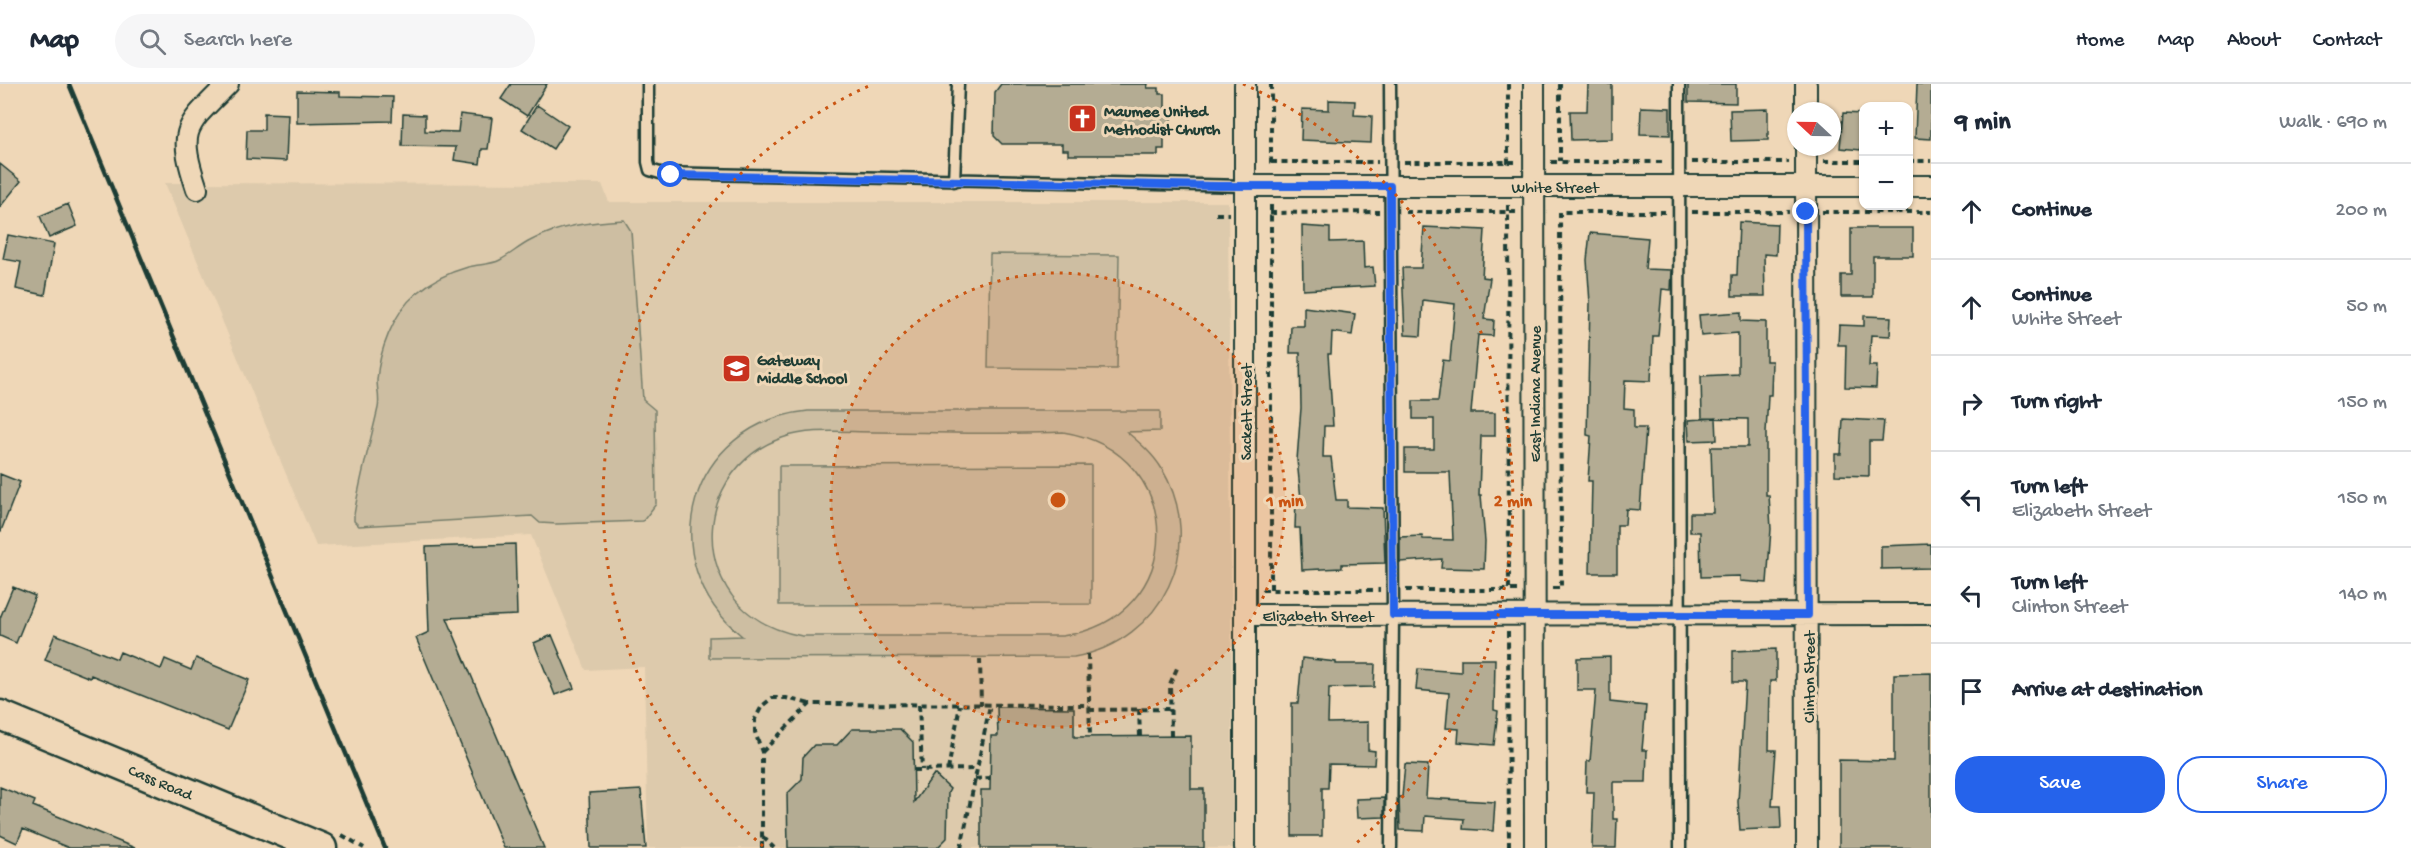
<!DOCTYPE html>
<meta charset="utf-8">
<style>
:root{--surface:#fff;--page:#f6f6f7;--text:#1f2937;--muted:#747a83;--line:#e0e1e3;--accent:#2563eb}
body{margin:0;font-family:"Gochi Hand",sans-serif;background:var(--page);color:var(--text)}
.controls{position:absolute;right:18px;top:18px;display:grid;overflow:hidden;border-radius:12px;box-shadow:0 2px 4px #0004}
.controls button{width:54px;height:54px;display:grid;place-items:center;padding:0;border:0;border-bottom:2px solid var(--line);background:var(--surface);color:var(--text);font:30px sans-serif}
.compass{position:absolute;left:1787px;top:18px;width:54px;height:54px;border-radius:50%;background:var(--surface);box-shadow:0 2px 4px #0004;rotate:292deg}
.stop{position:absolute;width:18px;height:18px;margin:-14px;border:4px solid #2563eb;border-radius:50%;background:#fff}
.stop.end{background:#2563eb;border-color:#fff;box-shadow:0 2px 6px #0008}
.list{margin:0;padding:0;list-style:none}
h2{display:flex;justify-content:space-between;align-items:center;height:78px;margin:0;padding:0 24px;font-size:26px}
h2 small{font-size:20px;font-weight:400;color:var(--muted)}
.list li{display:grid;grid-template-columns:39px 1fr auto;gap:18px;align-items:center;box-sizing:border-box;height:96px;padding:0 24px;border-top:2px solid var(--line)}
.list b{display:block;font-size:22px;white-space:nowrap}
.list p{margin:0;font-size:20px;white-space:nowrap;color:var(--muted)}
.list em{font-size:20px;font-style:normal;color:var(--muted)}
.actions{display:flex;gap:12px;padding:18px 24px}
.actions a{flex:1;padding:14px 0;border:2px solid var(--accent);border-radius:24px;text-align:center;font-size:21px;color:var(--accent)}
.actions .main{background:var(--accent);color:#fff}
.icon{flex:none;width:33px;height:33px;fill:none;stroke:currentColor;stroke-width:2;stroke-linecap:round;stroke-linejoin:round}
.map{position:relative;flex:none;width:1931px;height:764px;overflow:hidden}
header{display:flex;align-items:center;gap:36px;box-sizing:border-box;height:84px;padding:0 30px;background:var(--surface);border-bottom:2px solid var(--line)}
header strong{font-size:28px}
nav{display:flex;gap:33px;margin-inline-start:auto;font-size:21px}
.search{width:420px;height:54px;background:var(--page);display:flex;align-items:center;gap:15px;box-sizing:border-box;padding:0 21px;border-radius:33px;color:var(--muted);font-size:22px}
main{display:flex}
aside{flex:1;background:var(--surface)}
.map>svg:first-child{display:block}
</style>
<header>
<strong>Map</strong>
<div class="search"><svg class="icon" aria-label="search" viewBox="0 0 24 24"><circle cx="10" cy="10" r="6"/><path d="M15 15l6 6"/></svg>Search here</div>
<nav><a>Home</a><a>Map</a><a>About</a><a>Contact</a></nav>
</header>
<main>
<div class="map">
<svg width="1931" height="764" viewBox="0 0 1931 764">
<rect width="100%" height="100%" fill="#efd7b7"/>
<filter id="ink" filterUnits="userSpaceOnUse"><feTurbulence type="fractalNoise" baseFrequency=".0167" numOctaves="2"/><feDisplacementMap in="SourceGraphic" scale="12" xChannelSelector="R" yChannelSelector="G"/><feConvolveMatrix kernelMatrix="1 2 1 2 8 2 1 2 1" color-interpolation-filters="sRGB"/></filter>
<g filter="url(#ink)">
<!-- built -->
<path fill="#ddcaac" d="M 165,99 L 602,100 L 609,118 L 1228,118 L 1233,764 L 648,764 L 644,583 L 586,586 L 531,451 L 316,462 Z"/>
<!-- green -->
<path fill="#cdbea2" stroke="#767e6b" stroke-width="1.5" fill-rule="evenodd" d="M 624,136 L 631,147 L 643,316 L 655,326 L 656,420 L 643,437 L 557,440 L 540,439 L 532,432 L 359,442 L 354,437 L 354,431 C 360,394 370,359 378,324 C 380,315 377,305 377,296 C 379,268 393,229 416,210 C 430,198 450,188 468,183 C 478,180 491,181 500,176 C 510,171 520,162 530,157 C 559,141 592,138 624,136 Z
M 990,170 L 1119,171 L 1117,285 L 988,284 Z
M 808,327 L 1160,327 L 1160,347 L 1127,348 C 1140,359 1153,370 1162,385 C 1208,463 1163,557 1074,573 L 709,574 L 709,553 L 742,552 C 650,478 688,339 808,327 ZM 1063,348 C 1190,368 1189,535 1062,552 L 802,552 C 763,545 732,524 718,485 C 699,432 728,372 782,354 C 810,344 843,348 873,348 C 936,348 1000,351 1063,348 Z
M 1091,381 L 1091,520 L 779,521 L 779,382 Z"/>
<!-- building -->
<path fill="#b4ac93" stroke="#1f3d34" stroke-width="1.5" d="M 511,0 L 547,0 L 527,32 L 501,15 Z
M 1001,0 L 1148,0 L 1147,4 L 1159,4 L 1159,10 L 1165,10 L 1165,24 L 1171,24 L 1171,45 L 1164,45 L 1164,65 L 1158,65 L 1158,71 L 1068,71 L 1068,66 L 1062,66 L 1062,60 L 1002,60 L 994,52 L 995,8 Z
M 1588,0 L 1612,0 L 1612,55 L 1571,56 L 1570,27 L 1587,27 Z
M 1688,0 L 1736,0 L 1736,19 L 1688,18 Z
M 1917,0 L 1931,0 L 1931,55 L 1915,54 Z
M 297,7 L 340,8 L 340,12 L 393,13 L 392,37 L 297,39 Z
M 1329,16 L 1355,17 L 1354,31 L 1372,32 L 1371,59 L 1301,56 L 1302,25 L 1329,26 Z
M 537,21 L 568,42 L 553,65 L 522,45 Z
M 1641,23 L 1670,24 L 1670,51 L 1640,50 Z
M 1768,25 L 1768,56 L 1731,57 L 1730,26 Z
M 264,29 L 288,30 L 286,77 L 246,75 L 247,46 L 264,46 Z
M 1843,29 L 1863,30 L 1861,66 L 1840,64 Z
M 403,30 L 425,31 L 425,47 L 458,48 L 460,30 L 492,34 L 488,65 L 482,65 L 480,80 L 454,76 L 456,63 L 402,62 Z
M 0,80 L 21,97 L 0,123 Z
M 68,120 L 77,142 L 49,154 L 40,132 Z
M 1739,138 L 1777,140 L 1776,171 L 1764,170 L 1765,212 L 1732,212 L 1732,191 L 1737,191 Z
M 1302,142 L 1330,144 L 1330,158 L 1363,157 L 1364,184 L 1373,183 L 1375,202 L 1303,206 Z
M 1424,143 L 1485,146 L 1482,193 L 1490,194 L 1484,235 L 1494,236 L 1493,252 L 1478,251 L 1471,329 L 1495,329 L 1495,352 L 1481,352 L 1479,411 L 1481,411 L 1485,457 L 1484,485 L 1441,484 L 1442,475 L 1400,478 L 1400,453 L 1422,452 L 1423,455 L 1453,456 L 1450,388 L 1405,388 L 1405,365 L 1434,365 L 1434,335 L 1413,335 L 1413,317 L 1438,317 L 1443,276 L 1450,277 L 1455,220 L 1423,216 L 1421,252 L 1405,251 L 1402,184 L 1421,184 Z
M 1851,144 L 1913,144 L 1913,172 L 1873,172 L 1873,213 L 1841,213 L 1841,191 L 1851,191 Z
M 1590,149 L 1648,154 L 1645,185 L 1672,186 L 1671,206 L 1662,205 L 1658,252 L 1653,252 L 1651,297 L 1625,296 L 1624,324 L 1634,325 L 1634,344 L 1646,344 L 1640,426 L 1626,425 L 1625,441 L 1617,441 L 1617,489 L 1590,489 L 1592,397 L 1588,397 L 1591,352 L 1587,351 L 1590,219 L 1587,176 Z
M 8,151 L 54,160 L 45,211 L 16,205 L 21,178 L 3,175 Z
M 1304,223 L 1355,230 L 1352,251 L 1332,248 L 1331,270 L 1328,270 L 1333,342 L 1324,342 L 1323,373 L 1331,373 L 1336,416 L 1347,416 L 1347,423 L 1383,424 L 1385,479 L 1342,480 L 1342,484 L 1302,486 L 1300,444 L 1295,444 L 1296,415 L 1301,415 L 1297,376 L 1301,324 L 1300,269 L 1290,269 L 1291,242 L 1304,242 Z
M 1741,228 L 1741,237 L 1766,238 L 1766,277 L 1772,277 L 1771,311 L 1768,311 L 1766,349 L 1766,411 L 1769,411 L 1771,445 L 1767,499 L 1740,497 L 1740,492 L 1701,493 L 1700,448 L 1690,448 L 1690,429 L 1713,429 L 1711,363 L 1748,363 L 1748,335 L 1702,334 L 1701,292 L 1738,290 L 1738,249 L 1701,252 L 1699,231 Z
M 1864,232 L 1891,233 L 1890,252 L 1871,251 L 1869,282 L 1877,282 L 1876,304 L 1845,303 L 1846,261 L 1838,261 L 1839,241 L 1864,242 Z
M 1716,334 L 1717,356 L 1689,357 L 1688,336 Z
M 1843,335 L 1884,337 L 1882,357 L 1869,357 L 1869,392 L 1835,391 L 1835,370 L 1841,370 Z
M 0,390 L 20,398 L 1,447 L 0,446 Z
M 515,460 L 517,531 L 447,534 L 544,764 L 504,764 L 416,554 L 429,548 L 426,463 Z
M 1931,460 L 1931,484 L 1881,485 L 1881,462 Z
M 13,503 L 35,512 L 16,559 L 0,552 L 0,534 Z
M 55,550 L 117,575 L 120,568 L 161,585 L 165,575 L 191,586 L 196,574 L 249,596 L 228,646 L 91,591 L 90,594 L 45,576 Z
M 552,551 L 574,604 L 555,611 L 534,559 Z
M 1776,565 L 1776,597 L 1770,597 L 1769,666 L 1776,666 L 1772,722 L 1780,722 L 1781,744 L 1740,746 L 1738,718 L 1745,598 L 1733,598 L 1733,567 Z
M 1610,573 L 1610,618 L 1646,622 L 1642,666 L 1647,666 L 1646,698 L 1613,698 L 1613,735 L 1617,735 L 1616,764 L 1592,764 L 1594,708 L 1586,708 L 1587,677 L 1590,677 L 1596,606 L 1577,606 L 1577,574 Z
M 1302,574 L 1336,578 L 1336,580 L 1375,580 L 1374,603 L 1329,604 L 1328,639 L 1368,638 L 1368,666 L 1375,667 L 1374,681 L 1329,680 L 1328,704 L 1322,704 L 1322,752 L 1292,752 L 1292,619 L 1298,619 Z
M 1461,575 L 1495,575 L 1494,626 L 1498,627 L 1494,661 L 1458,658 L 1459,645 L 1446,644 L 1449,609 L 1416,606 L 1418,585 L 1461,588 Z
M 1931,589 L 1931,764 L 1839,764 L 1839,676 L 1894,677 L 1894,590 Z
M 997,623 L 1074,624 L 1074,653 L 1191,652 L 1191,705 L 1204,705 L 1204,764 L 981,764 L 981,706 L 990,706 L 991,652 L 998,652 Z
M 852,645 L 900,645 L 913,658 L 914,718 L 934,690 L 950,705 L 948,709 L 947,754 L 937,764 L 788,764 L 787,710 L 802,695 L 803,673 L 814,661 L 837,661 Z
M 1405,680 L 1428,681 L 1426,714 L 1495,718 L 1493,747 L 1463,745 L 1464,735 L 1425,732 L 1424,747 L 1400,746 L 1399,713 L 1402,713 Z
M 0,703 L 35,717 L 33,722 L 135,764 L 69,764 L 23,745 L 17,759 L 0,751 Z
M 641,706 L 646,764 L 591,764 L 589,709 Z
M 1384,714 L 1384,733 L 1357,734 L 1356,715 Z"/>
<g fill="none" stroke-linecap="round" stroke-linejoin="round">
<defs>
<path id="lane" d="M 648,0 L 648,78 L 650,86 L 660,89 L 1246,102
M 1390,0 L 1393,531 L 1391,764
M 1679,0 L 1680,764
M 954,97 L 958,0"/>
<path id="street" d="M 1534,0 L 1535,764
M 1806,0 L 1806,27
M 1806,63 L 1807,764
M 1246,102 L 1864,102
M 1908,102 L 1931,102
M 197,105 C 177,45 185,43 228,0
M 1245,531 L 1931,530
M 1245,764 L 1245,0"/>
<path id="secondary" d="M 0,631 L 322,764"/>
</defs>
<!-- lane casing -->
<use href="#lane" stroke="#1f3d34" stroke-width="15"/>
<!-- street casing -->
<use href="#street" stroke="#1f3d34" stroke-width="24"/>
<!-- secondary casing -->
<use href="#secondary" stroke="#1f3d34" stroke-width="33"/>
<!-- path -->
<path stroke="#1f3d34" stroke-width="4" stroke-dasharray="6 4.5" stroke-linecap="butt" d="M 1271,0 L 1271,80
M 1508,0 L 1508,83
M 1560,0 L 1560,77
M 1824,77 L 1864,77
M 1908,77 L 1931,77
M 1271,78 L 1378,78
M 1404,78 L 1516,78
M 1551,78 L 1666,78
M 1692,78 L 1789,78
M 1271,121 L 1271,506
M 1508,121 L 1509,509
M 1405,128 L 1517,128
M 1692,128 L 1789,128
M 1822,128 L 1931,128
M 1270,129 L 1379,128
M 1216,130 L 1229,130
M 1553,504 L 1561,504 L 1560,128 L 1666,128
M 1262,506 L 1380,506
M 1406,506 L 1518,506
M 1508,547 L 1509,764
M 1088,570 L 1090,653
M 980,575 L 981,621
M 919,621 L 922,686
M 1139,625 L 1140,652
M 1089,626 L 1170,625
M 1171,652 L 1170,600 L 1178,582
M 762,668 L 810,620 L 1089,621
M 914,686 L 977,685
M 948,686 L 960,621
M 975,695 L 990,694
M 342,751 L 364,764
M 763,753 L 774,764
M 762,764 L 762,668 L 755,648 L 755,635 L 762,622 L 772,614 L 786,614 L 810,620
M 961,764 L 990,621"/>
<!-- lane -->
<use href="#lane" stroke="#efd7b7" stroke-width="10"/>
<!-- street -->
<use href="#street" stroke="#efd7b7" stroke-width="20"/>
<!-- secondary -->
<use href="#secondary" stroke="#efd7b7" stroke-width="28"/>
<!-- rail -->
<path stroke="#1f3d34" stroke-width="4.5" d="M 69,0 L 385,764"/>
</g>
</g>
<g fill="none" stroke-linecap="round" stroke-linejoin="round" filter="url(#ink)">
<!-- route -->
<path stroke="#2563eb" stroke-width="8" d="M 671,91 L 1217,102 L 1390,102 L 1393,531 L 1808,531 L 1806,128"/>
</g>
<!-- distance rings -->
<circle cx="1058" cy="416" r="227" fill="#ca5512" fill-opacity=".12"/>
<g fill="none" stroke="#ca5512" stroke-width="3" stroke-dasharray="3 6">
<circle cx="1058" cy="416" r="227"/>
<path d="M763 762A455 455 0 0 1 873 0M1243 0A455 455 0 0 1 1353 762"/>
</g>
<!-- icons -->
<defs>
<symbol id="church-square" viewBox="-11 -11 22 22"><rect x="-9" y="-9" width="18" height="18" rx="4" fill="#c8321e" stroke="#efd7b7"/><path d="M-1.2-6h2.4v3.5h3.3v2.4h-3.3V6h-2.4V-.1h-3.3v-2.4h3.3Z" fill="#fff"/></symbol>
<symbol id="school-square" viewBox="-11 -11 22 22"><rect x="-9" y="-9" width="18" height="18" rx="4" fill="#c8321e" stroke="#efd7b7"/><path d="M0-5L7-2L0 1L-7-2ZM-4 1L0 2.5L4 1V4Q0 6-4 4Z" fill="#fff"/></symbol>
</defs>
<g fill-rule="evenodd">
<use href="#church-square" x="1066" y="18" width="33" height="33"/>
<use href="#school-square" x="720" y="268" width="33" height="33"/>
</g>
<g text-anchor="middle" stroke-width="6" stroke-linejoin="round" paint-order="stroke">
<!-- poi labels -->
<g font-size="16" font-weight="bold" fill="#1f3d34" stroke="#efd7b7" text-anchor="start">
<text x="1104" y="32">Maumee United<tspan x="1104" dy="18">Methodist Church</tspan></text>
<text x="757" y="281">Gateway<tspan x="757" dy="18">Middle School</tspan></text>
</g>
<!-- street labels -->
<g font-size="16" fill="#1f3d34" stroke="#efd7b7">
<text x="1555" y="108">White Street</text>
<text transform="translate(1534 310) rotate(-90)" y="6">East Indiana Avenue</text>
<text transform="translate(1245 328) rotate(-90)" y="6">Sackett Street</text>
<text x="1318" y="537">Elizabeth Street</text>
<text transform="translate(1808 593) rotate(-90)" y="6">Clinton Street</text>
<text transform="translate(161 697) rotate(23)" y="6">Cass Road</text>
</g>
</g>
<circle cx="1058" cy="416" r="9" fill="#ca5512" stroke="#efd7b7" stroke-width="3"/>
<g font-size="18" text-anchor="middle" font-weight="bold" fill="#ca5512" stroke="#efd7b7" stroke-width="6" stroke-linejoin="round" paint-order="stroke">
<text x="1285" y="422">1 min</text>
<text x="1513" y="422">2 min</text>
</g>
</svg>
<div class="controls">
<button>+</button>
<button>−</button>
</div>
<svg class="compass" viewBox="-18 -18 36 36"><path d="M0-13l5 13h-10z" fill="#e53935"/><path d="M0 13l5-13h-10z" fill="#747a83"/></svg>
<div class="stop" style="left:671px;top:91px"></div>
<div class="stop end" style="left:1806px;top:128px"></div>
</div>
<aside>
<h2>9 min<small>Walk · 690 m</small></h2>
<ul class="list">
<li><svg class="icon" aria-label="ahead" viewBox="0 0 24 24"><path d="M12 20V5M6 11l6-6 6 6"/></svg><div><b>Continue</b></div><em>200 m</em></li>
<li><svg class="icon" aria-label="ahead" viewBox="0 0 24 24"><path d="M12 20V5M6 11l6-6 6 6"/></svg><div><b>Continue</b><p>White Street</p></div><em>50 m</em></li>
<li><svg class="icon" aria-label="right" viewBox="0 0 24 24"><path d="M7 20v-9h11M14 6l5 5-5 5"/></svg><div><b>Turn right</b></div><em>150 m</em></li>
<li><svg class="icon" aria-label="left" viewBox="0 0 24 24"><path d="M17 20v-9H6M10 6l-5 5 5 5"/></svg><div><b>Turn left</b><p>Elizabeth Street</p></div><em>150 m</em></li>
<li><svg class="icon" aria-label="left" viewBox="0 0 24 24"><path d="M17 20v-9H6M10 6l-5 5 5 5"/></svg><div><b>Turn left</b><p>Clinton Street</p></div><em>140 m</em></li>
<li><svg class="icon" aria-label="arrive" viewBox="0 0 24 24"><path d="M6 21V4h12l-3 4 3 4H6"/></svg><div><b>Arrive at destination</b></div></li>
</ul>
<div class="actions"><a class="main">Save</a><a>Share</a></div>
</aside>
</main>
